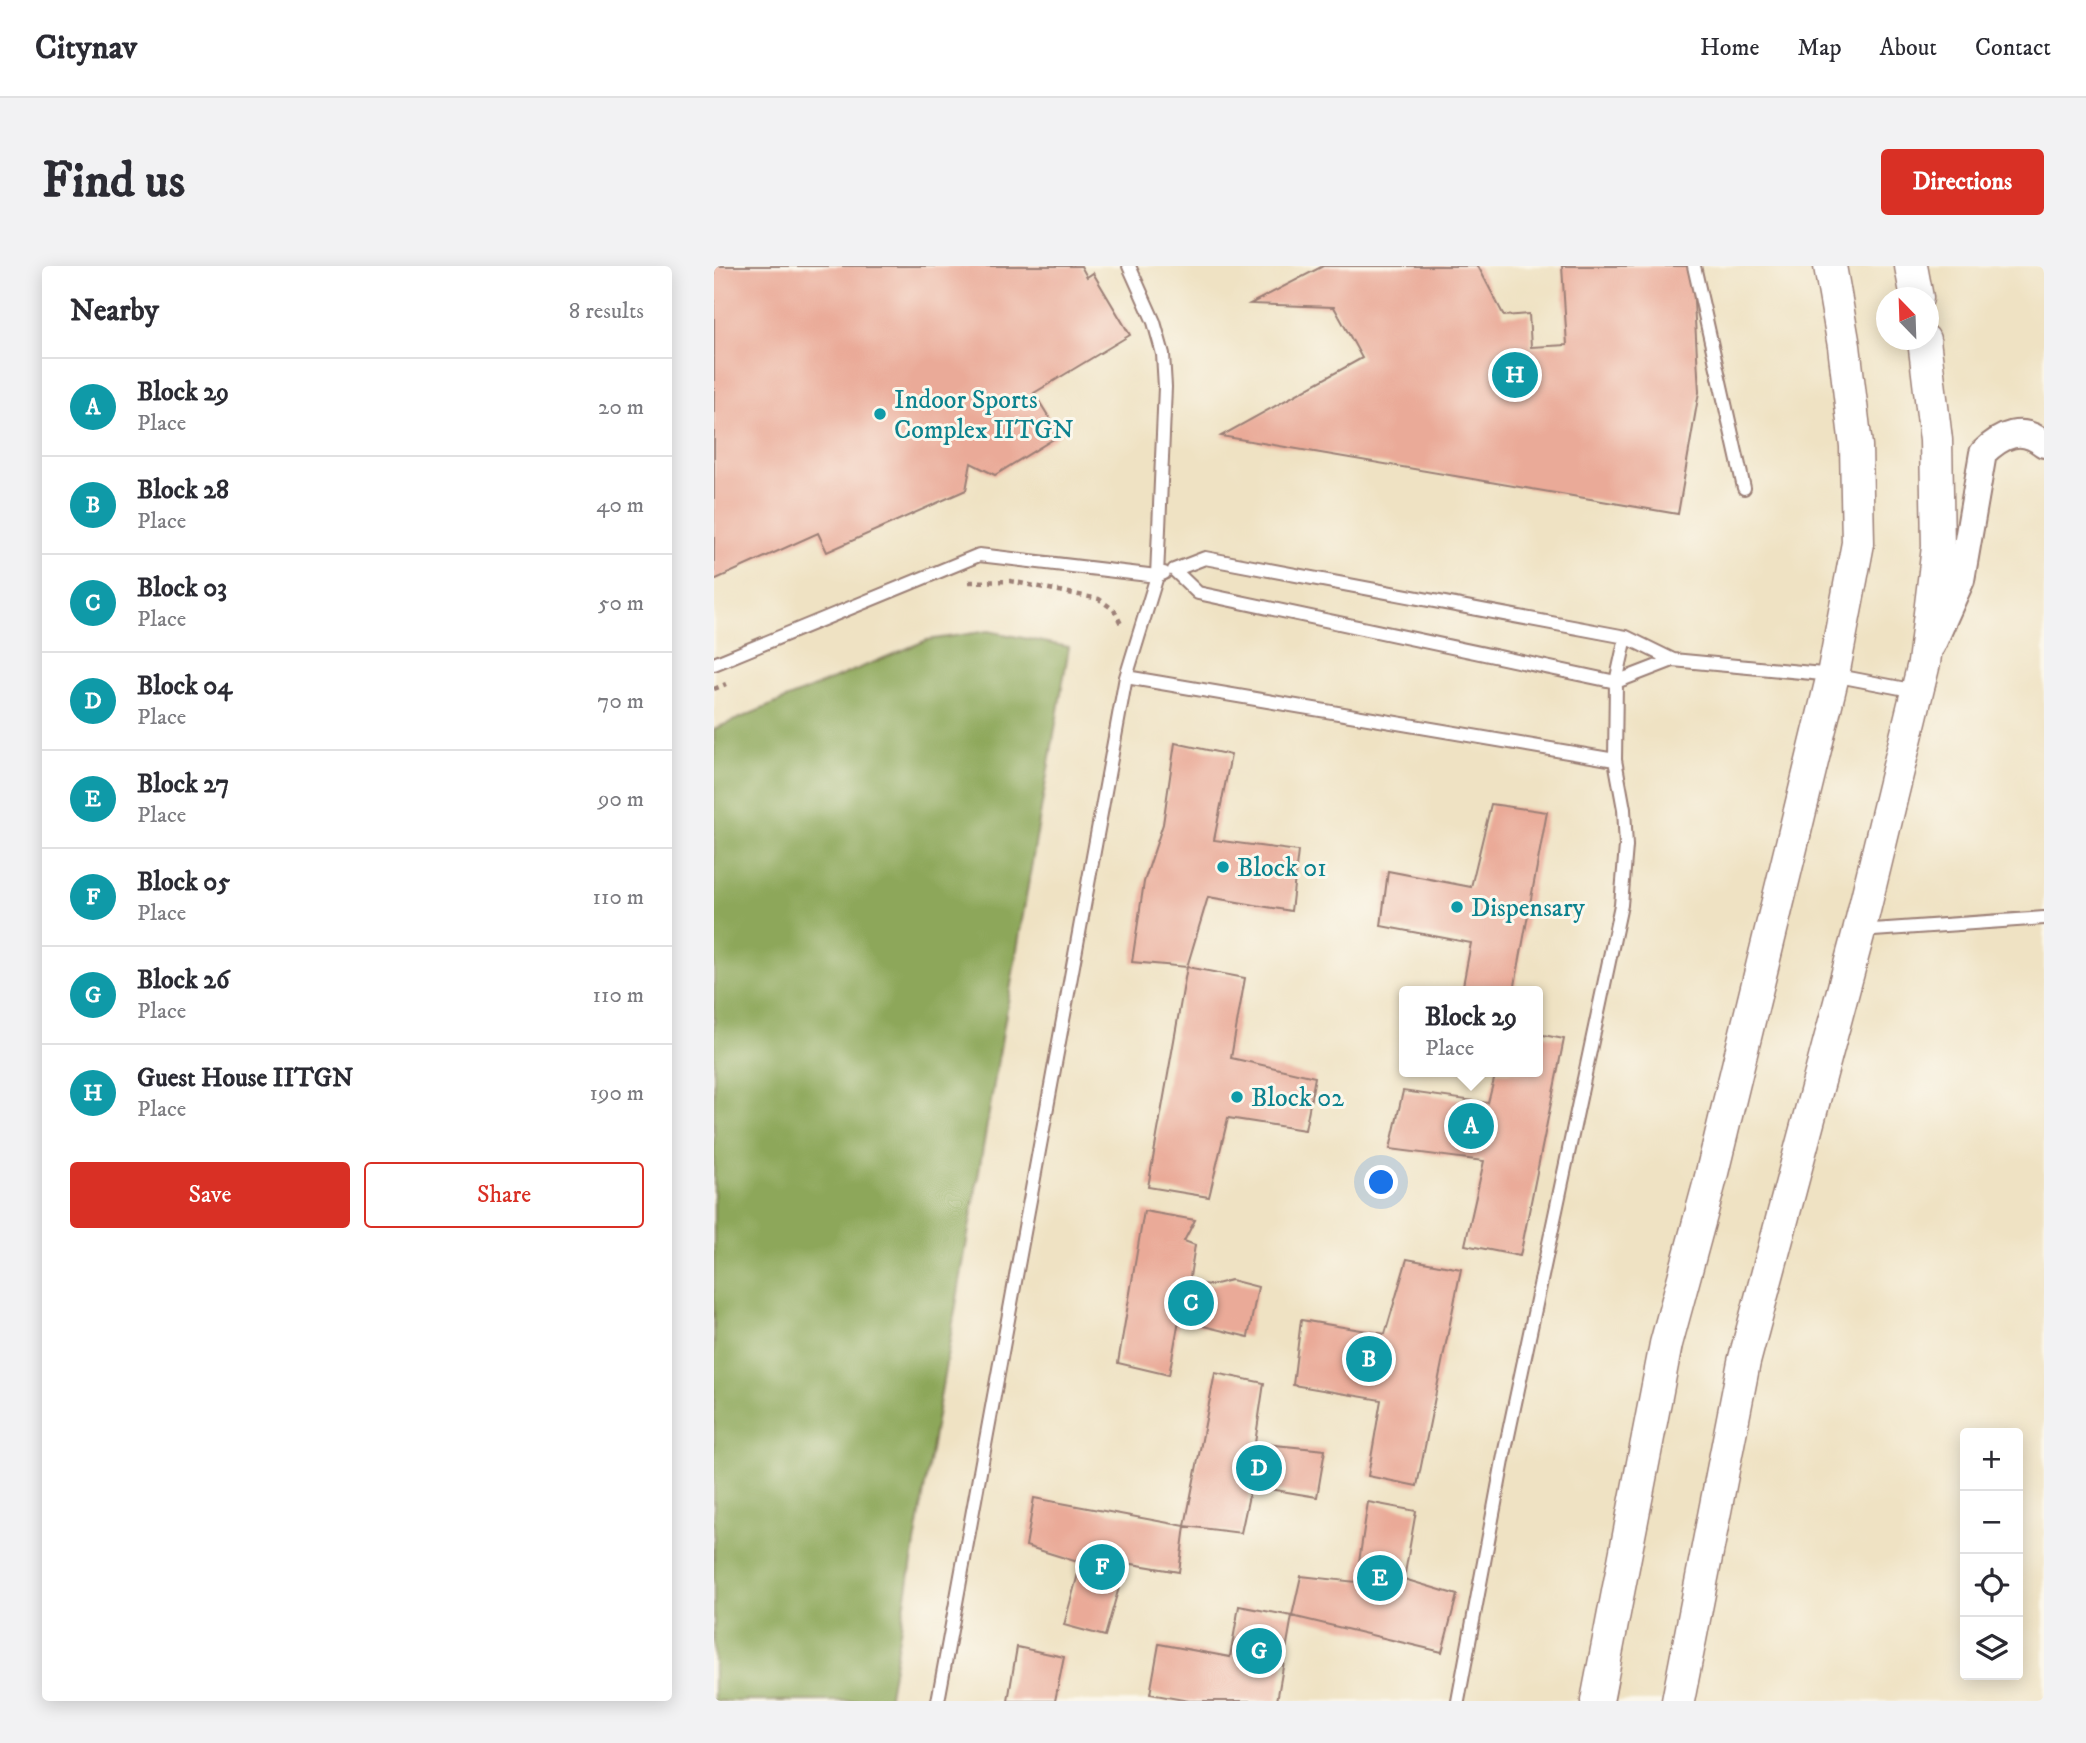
<!DOCTYPE html>
<meta charset="utf-8">
<style>
:root{--surface:#fff;--page:#f2f2f3;--text:#2b2b33;--muted:#7c7c81;--line:#e1e1e2;--accent:#d93025}
body{margin:0;font-family:"IM FELL DW Pica",serif;background:var(--page);color:var(--text)}
.controls{position:absolute;right:21px;bottom:21px;display:grid;overflow:hidden;border-radius:7px;box-shadow:0 4px 18px #0003}
.controls button{width:63px;height:63px;display:grid;place-items:center;padding:0;border:0;border-bottom:2px solid var(--line);background:var(--surface);color:var(--text);font:35px sans-serif}
.compass{position:absolute;left:1162px;top:21px;width:63px;height:63px;border-radius:50%;background:var(--surface);box-shadow:0 4px 18px #0003;rotate:337deg}
.you{position:absolute;left:668px;top:917px;width:24px;height:24px;margin:-18px;border:5px solid #fff;border-radius:50%;background:#1a73e8;box-shadow:0 0 0 10px #1a73e833}
.badge{display:grid;place-items:center;width:46px;height:46px;border-radius:50%;background:var(--accent);color:#fff;font-size:23px;font-weight:700}
.pin{position:absolute;translate:-50% -50%;border:4px solid #fff;box-shadow:0 2px 7px #0006}
.popup{position:absolute;left:685px;top:720px;width:144px;height:91px;box-sizing:border-box;display:grid;place-content:center;border-radius:7px;background:var(--surface);filter:drop-shadow(0 2px 5px #0005);font-size:23px;white-space:nowrap;color:var(--muted)}
.popup b{font-size:26px;color:var(--text)}
.popup::after{content:'';position:absolute;left:50%;top:100%;margin-left:-14px;border:14px solid transparent;border-top-color:var(--surface)}
.list{margin:0;padding:0;list-style:none}
h2{display:flex;justify-content:space-between;align-items:center;height:91px;margin:0;padding:0 28px;font-size:30px}
h2 small{font-size:23px;font-weight:400;color:var(--muted)}
.list li{display:grid;grid-template-columns:46px 1fr auto;gap:21px;align-items:center;box-sizing:border-box;height:98px;padding:0 28px;border-top:2px solid var(--line)}
.list b{display:block;font-size:26px;white-space:nowrap}
.list p{margin:0;font-size:23px;white-space:nowrap;color:var(--muted)}
.list em{font-size:23px;font-style:normal;color:var(--muted)}
.actions{display:flex;gap:14px;padding:21px 28px}
.actions a{flex:1;padding:16px 0;border:2px solid var(--accent);border-radius:7px;text-align:center;font-size:24px;color:var(--accent)}
.actions .main{background:var(--accent);color:#fff}
.icon{flex:none;width:38px;height:38px;fill:none;stroke:currentColor;stroke-width:2;stroke-linecap:round;stroke-linejoin:round}
.map{position:relative;flex:none;width:1330px;height:1435px;overflow:hidden;border-radius:7px}
header{display:flex;align-items:center;gap:42px;box-sizing:border-box;height:98px;padding:0 35px;background:var(--surface);border-bottom:2px solid var(--line)}
header strong{font-size:33px}
nav{display:flex;gap:38px;margin-inline-start:auto;font-size:24px}
.intro{display:flex;align-items:center;justify-content:space-between;box-sizing:border-box;height:168px;padding:0 42px}
h1{margin:0;font-size:49px}
.button{padding:18px 32px;border-radius:7px;background:var(--accent);color:#fff;font-size:24px;font-weight:700}
main{display:flex;gap:42px;padding:0 42px}
aside{flex:1;background:var(--surface);border-radius:7px;box-shadow:0 4px 18px #0003}
.map>svg:first-child{display:block}
</style>
<header>
<strong>Citynav</strong>
<nav><a>Home</a><a>Map</a><a>About</a><a>Contact</a></nav>
</header>
<div class="intro"><h1>Find us</h1><a class="button">Directions</a></div>
<main>
<aside>
<h2>Nearby<small>8 results</small></h2>
<ul class="list">
<li><span class="badge" style="background:#0f9aa8">A</span><div><b>Block 29</b><p>Place</p></div><em>20 m</em></li>
<li><span class="badge" style="background:#0f9aa8">B</span><div><b>Block 28</b><p>Place</p></div><em>40 m</em></li>
<li><span class="badge" style="background:#0f9aa8">C</span><div><b>Block 03</b><p>Place</p></div><em>50 m</em></li>
<li><span class="badge" style="background:#0f9aa8">D</span><div><b>Block 04</b><p>Place</p></div><em>70 m</em></li>
<li><span class="badge" style="background:#0f9aa8">E</span><div><b>Block 27</b><p>Place</p></div><em>90 m</em></li>
<li><span class="badge" style="background:#0f9aa8">F</span><div><b>Block 05</b><p>Place</p></div><em>110 m</em></li>
<li><span class="badge" style="background:#0f9aa8">G</span><div><b>Block 26</b><p>Place</p></div><em>110 m</em></li>
<li><span class="badge" style="background:#0f9aa8">H</span><div><b>Guest House IITGN</b><p>Place</p></div><em>190 m</em></li>
</ul>
<div class="actions"><a class="main">Save</a><a>Share</a></div>
</aside>
<div class="map">
<svg width="1330" height="1435" viewBox="0 0 1330 1435">
<rect width="100%" height="100%" fill="#fbf7ec"/>
<filter id="ink" filterUnits="userSpaceOnUse"><feTurbulence type="fractalNoise" baseFrequency=".0143" numOctaves="2"/><feDisplacementMap in="SourceGraphic" scale="14" xChannelSelector="R" yChannelSelector="G"/><feConvolveMatrix kernelMatrix="1 2 1 2 8 2 1 2 1" color-interpolation-filters="sRGB"/></filter>
<filter id="wash" filterUnits="userSpaceOnUse"><feTurbulence type="fractalNoise" baseFrequency=".00686" numOctaves="4" result="noise"/><feDisplacementMap in="SourceGraphic" scale="28" xChannelSelector="R" yChannelSelector="G"/><feGaussianBlur stdDeviation="1.57" result="paint"/><feColorMatrix in="noise" values="0 0 0 0 0 0 0 0 0 0 0 0 0 0 0 0 0 1.4 0 .05"/><feComposite in="paint" operator="in"/></filter>
<g filter="url(#wash)">
<rect width="100%" height="100%" fill="#efe2c3"/>
<!-- forest -->
<path fill="#8da75a" stroke="#6c6342" stroke-width="2" d="M 274,365 L 355,381 L 174,1435 L 0,1435 L 0,463 L 213,374 Z"/>
<g id="blocks">
<!-- building -->
<path fill="#eaaa98" d="M 0,0 L 367,0 L 373,11 L 379,7 L 416,69 L 320,127 L 346,169 L 281,209 L 257,197 L 252,224 L 113,286 L 104,267 L 0,314 Z
M 609,0 L 764,0 L 790,50 L 815,48 L 817,81 L 853,79 L 848,0 L 978,0 L 985,126 L 964,248 L 507,170 L 648,92 L 620,41 L 536,38 Z
M 461,477 L 517,489 L 500,574 L 584,585 L 577,645 L 494,631 L 473,701 L 418,696 L 430,616 L 449,558 Z
M 777,538 L 833,546 L 800,725 L 748,725 L 757,677 L 667,660 L 674,605 L 757,621 Z
M 473,701 L 531,712 L 517,792 L 601,811 L 591,864 L 514,852 L 495,931 L 434,921 Z
M 824,768 L 850,773 L 806,990 L 751,979 L 770,895 L 676,883 L 689,825 L 774,837 L 782,806 L 824,806 Z
M 430,945 L 481,954 L 470,975 L 481,979 L 475,1017 L 498,1019 L 517,1014 L 544,1021 L 534,1071 L 465,1054 L 455,1109 L 404,1097 Z
M 693,993 L 747,1003 L 703,1220 L 654,1210 L 667,1134 L 579,1119 L 587,1054 L 671,1068 Z
M 501,1107 L 550,1117 L 541,1177 L 611,1184 L 603,1231 L 537,1220 L 527,1267 L 471,1260 Z
M 320,1232 L 471,1260 L 465,1306 L 412,1297 L 391,1370 L 350,1359 L 367,1297 L 312,1280 Z
M 654,1236 L 702,1245 L 690,1313 L 743,1329 L 728,1386 L 578,1350 L 587,1310 L 642,1316 Z
M 525,1340 L 578,1350 L 563,1435 L 475,1435 L 436,1428 L 445,1378 L 516,1391 Z
M 303,1381 L 350,1391 L 341,1435 L 294,1435 Z"/>
</g>
</g>
<g filter="url(#ink)">
<use href="#blocks" fill-opacity="0" stroke="#9c8077" stroke-width="2"/>
<g fill="none" stroke-linecap="round" stroke-linejoin="round">
<defs>
<path id="service" d="M 980,0 L 1030,222
M 959,394 L 902,416 L 484,327 L 460,304 L 491,292 L 912,371 L 959,394 L 1119,409 L 1202,425
M 0,398 L 265,289 L 443,310 L 450,307
M 412,411 L 901,494
M 1145,665 L 1330,652
M 224,1435 L 412,411 L 443,310 L 451,121 L 449,88 L 440,56 L 415,0
M 744,1435 L 791,1184 L 907,639 L 912,580 L 910,543 L 901,494 L 902,416 L 912,371"/>
<path id="minor" d="M 1218,379 L 1247,314 L 1269,187 C 1287,169 1308,159 1330,178"/>
<path id="tertiary" d="M 1197,0 L 1203,32
M 883,1435 L 952,1078 L 995,919 L 1119,409 L 1144,277 L 1142,180 L 1130,80 L 1116,0
M 964,1435 L 1030,1096 L 1145,665 L 1210,397 L 1224,281 L 1222,174 L 1210,74"/>
</defs>
<!-- service casing -->
<use href="#service" stroke="#9c8077" stroke-width="16"/>
<!-- minor casing -->
<use href="#minor" stroke="#9c8077" stroke-width="30"/>
<!-- tertiary casing -->
<use href="#tertiary" stroke="#9c8077" stroke-width="35"/>
<!-- path -->
<path stroke="#9c8077" stroke-width="4.5" stroke-dasharray="5 5" stroke-linecap="butt" d="M 255,316 L 296,315 L 385,333 L 400,344 L 407,358
M 0,423 L 12,418"/>
<!-- service -->
<use href="#service" stroke="#fff" stroke-width="12"/>
<!-- minor -->
<use href="#minor" stroke="#fff" stroke-width="26"/>
<!-- tertiary -->
<use href="#tertiary" stroke="#fff" stroke-width="32"/>
</g>
</g>
<!-- markers -->
<g fill="#0f9aa8" stroke="#fbf7ec" stroke-width="2.5">
<circle cx="166" cy="148" r="7"/>
<circle cx="509" cy="601" r="7"/>
<circle cx="743" cy="641" r="7"/>
<circle cx="523" cy="831" r="7"/>
</g>
<g text-anchor="middle" stroke-width="6" stroke-linejoin="round" paint-order="stroke">
<!-- culture labels -->
<g font-size="26" fill="#0d838f" stroke="#fbf7ec" text-anchor="start">
<text x="180" y="142">Indoor Sports<tspan x="180" dy="30">Complex IITGN</tspan></text>
<text x="523" y="610">Block 01</text>
<text x="757" y="650">Dispensary</text>
<text x="537" y="840">Block 02</text>
</g>
</g>
</svg>
<div class="controls">
<button>+</button>
<button>−</button>
<button><svg class="icon" aria-label="locate" viewBox="0 0 24 24"><circle cx="12" cy="12" r="6"/><path d="M12 2v4M12 18v4M2 12h4M18 12h4"/></svg></button>
<button><svg class="icon" aria-label="layers" viewBox="0 0 24 24"><path d="M12 4l9 5-9 5-9-5zM3 14l9 5 9-5"/></svg></button>
</div>
<svg class="compass" viewBox="-18 -18 36 36"><path d="M0-13l5 13h-10z" fill="#e53935"/><path d="M0 13l5-13h-10z" fill="#7c7c81"/></svg>
<div class="you"></div>
<div class="pin badge" style="left:757px;top:860px;background:#0f9aa8">A</div>
<div class="popup"><b>Block 29</b>Place</div>
<div class="pin badge" style="left:655px;top:1093px;background:#0f9aa8">B</div>
<div class="pin badge" style="left:477px;top:1037px;background:#0f9aa8">C</div>
<div class="pin badge" style="left:545px;top:1202px;background:#0f9aa8">D</div>
<div class="pin badge" style="left:666px;top:1312px;background:#0f9aa8">E</div>
<div class="pin badge" style="left:388px;top:1301px;background:#0f9aa8">F</div>
<div class="pin badge" style="left:545px;top:1385px;background:#0f9aa8">G</div>
<div class="pin badge" style="left:801px;top:109px;background:#0f9aa8">H</div>
</div>
</main>
